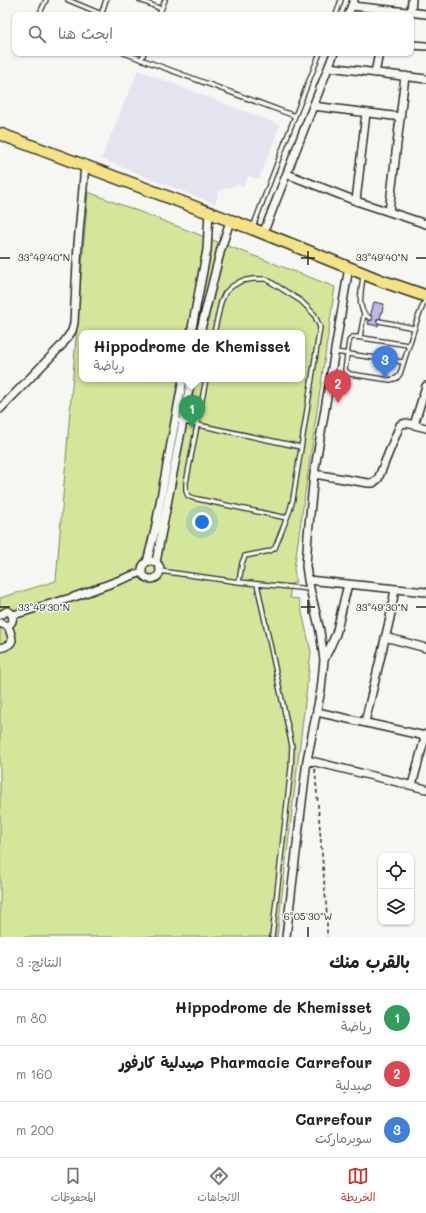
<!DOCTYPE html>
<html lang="ar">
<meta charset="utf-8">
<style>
:root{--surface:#fff;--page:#f6f6f6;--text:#222;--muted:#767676;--line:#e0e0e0;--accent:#c8321e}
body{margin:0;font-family:Mali,"Playpen Sans Arabic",sans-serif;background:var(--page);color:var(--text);direction:rtl}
.controls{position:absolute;right:12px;bottom:12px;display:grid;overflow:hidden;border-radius:8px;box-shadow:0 1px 3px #0004}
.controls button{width:36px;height:36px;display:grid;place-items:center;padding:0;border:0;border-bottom:1px solid var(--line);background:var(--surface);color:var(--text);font:20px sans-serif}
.you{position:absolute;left:202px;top:522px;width:14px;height:14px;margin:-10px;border:3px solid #fff;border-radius:50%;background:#1a73e8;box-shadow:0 0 0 6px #1a73e833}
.badge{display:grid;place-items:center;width:26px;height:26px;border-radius:50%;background:var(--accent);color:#fff;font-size:13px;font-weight:700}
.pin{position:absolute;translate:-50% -33px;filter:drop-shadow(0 1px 2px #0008)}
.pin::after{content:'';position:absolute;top:21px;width:14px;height:12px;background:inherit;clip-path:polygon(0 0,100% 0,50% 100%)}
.popup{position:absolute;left:79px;top:330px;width:226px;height:52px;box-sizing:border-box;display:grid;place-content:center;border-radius:8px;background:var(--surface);filter:drop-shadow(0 1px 3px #0005);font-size:13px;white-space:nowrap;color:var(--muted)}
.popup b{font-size:15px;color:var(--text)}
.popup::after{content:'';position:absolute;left:50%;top:100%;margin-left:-8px;border:8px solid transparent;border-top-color:var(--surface)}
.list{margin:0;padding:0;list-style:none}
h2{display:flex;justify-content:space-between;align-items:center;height:52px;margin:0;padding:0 16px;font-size:17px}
h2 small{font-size:13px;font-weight:400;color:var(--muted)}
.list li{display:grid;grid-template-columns:26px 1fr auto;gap:12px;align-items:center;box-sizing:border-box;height:56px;padding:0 16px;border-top:1px solid var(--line)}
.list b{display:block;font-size:15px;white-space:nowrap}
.list p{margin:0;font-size:13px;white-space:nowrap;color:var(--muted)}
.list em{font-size:13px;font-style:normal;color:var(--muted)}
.icon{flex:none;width:22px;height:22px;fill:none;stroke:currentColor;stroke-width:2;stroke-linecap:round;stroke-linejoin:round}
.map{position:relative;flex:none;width:426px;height:937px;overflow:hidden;direction:ltr}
.search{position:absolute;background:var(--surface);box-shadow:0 1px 3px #0004;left:12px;right:12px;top:12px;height:44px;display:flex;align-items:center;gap:10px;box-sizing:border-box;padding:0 14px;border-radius:8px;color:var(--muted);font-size:15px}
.sheet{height:220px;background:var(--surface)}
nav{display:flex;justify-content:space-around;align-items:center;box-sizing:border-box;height:56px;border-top:1px solid var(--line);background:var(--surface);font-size:11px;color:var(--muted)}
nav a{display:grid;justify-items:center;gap:2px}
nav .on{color:var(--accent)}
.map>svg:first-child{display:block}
</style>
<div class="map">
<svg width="426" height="937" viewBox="0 0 426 937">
<rect width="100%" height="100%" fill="#f6f6f2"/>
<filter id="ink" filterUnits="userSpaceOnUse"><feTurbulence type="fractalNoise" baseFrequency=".025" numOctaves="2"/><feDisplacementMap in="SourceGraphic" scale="8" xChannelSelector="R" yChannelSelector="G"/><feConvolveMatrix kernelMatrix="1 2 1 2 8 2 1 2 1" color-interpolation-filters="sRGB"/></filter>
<g filter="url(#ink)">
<!-- built -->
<path fill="#e5e3ef" d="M 138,70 L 280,125 L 259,179 L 248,176 L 243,187 L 238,184 L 219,191 L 215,204 L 101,159 Z"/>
<!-- green -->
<path fill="#d3e69a" stroke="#7f8862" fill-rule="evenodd" d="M 88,192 L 335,287 L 294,569 L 296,582 L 290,584 L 290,598 L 299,599 L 311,652 L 277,937 L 0,937 L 0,598 L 56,581 ZM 82,333 L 302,333 L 302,379 L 82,379 Z"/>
<!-- building -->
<path fill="#bdb7e9" stroke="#2b2b2b" d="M 374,302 L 384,304 L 378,326 L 368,324 Z"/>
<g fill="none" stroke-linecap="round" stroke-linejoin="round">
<defs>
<path id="service" d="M 68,0 L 104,15
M 140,0 L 161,9
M 39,15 L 46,0
M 101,15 L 106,0
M 159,15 L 165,0
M 336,15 L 341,0
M 124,53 L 295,116
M 141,60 L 144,53
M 253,227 L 295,116 L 320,53
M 363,276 C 362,289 355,311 370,318
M 379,321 L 414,328
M 214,333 L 221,302 L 225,293 L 231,287 L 241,281 L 253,279 L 266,279 L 301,301 L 314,314 L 320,327 L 293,499 L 290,510 L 275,548 L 270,551 L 245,556 L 242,563 L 239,582
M 360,337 L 364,314
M 408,345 L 356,337 L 352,337 L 349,341 L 345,370 L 350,374 L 390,380 L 397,378 L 400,374 L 417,320 L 426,298
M 335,352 L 403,362
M 206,379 L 186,483 L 186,491 L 188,496 L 193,498 L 287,518
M 175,420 L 301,447
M 160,571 L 239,582 L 310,589
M 257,584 L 292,746 L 291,768 L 272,937"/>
<path id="minor" d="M 352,6 L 426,14
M 411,12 L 412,0
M 348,15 L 354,0
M 411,45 L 426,46
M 329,67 L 426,79
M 375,73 L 379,53
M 313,106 L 401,117
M 287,174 L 356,201 L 426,224
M 356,201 L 366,113
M 389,212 L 405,76
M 263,234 L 334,53
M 191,333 L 207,250 L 209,212
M 200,333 L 221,249 L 230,221
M 0,409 L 62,345 L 72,331 L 74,323 L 78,244 L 85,165
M 414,425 L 426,386
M 314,474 L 368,483 L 373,483 L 378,479 L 400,425 L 406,423 L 426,428
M142 570a9 9 0 1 1 18 0a9 9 0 1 1-18 0Z
M 147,562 L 155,530 L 183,379
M 156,562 L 191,379
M 308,580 L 426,592
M 0,615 L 7,611 L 11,613 C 16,622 8,629 0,623
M 13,615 L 74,597 L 142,572
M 385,637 L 426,648
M 0,648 C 16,644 13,639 8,626
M 324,660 L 336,634 L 348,584
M 317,712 L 425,736
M 365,722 L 390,618 L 395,589
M 307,760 L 426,789
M 412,785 L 426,734
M 286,937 L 307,760 L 321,690 L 324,660 L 320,631 L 308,580 L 306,566 L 308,535 L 314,474 L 349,267"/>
<path id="primary" d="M 0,134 L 253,229 L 382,281 L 426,296"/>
</defs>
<!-- service casing -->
<use href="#service" stroke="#2b2b2b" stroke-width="6"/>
<!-- minor casing -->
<use href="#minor" stroke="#2b2b2b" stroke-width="10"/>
<!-- primary casing -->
<use href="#primary" stroke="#2b2b2b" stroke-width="14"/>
<!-- path -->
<path stroke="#2b2b2b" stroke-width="1.5" stroke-dasharray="4 3" stroke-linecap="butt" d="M 315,769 L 327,916 L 327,937"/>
<!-- service -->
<use href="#service" stroke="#f6f6f2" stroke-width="3.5"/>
<!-- minor -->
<use href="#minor" stroke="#f6f6f2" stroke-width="7"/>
<!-- primary -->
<use href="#primary" stroke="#f4e382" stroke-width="11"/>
</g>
</g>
<!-- ticks -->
<path fill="none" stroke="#2b2b2b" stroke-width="1.5" d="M 308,251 L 308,265M 0,258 L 10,258M 301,258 L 315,258M 416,258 L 426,258M 308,600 L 308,614M 0,607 L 10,607M 301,607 L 315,607M 416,607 L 426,607M 308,927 L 308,937"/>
<g font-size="10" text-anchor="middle" fill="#2b2b2b" stroke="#f6f6f2" stroke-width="3" stroke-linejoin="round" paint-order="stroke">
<text x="44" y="261">33°49'40"N</text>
<text x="382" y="261">33°49'40"N</text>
<text x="44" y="611">33°49'30"N</text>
<text x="382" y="611">33°49'30"N</text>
<text x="308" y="920">6°05'30"W</text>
</g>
</svg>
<div class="controls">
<button><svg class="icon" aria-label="locate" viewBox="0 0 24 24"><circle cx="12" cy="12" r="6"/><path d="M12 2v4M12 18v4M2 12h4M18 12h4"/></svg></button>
<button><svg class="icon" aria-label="layers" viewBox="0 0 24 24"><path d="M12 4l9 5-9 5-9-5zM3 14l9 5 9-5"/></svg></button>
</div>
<div class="you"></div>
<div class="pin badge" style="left:192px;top:428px;background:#2e9e5b">1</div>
<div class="popup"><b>Hippodrome de Khemisset</b>رياضة</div>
<div class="pin badge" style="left:338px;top:403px;background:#e0444e">2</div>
<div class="pin badge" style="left:385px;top:379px;background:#3f7fe0">3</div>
<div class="search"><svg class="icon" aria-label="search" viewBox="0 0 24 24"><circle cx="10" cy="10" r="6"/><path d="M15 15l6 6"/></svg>ابحث هنا</div>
</div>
<section class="sheet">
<h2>بالقرب منك<small>النتائج: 3</small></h2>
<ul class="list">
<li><span class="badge" style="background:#2e9e5b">1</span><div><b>Hippodrome de Khemisset</b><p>رياضة</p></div><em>80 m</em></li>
<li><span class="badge" style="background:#e0444e">2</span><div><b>Pharmacie Carrefour صيدلية كارفور</b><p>صيدلية</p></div><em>160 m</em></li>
<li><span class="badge" style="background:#3f7fe0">3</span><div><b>Carrefour</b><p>سوبرماركت</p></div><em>200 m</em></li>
</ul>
</section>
<nav>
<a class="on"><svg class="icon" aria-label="map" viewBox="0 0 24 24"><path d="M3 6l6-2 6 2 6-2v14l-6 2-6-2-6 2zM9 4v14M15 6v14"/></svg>الخريطة</a>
<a><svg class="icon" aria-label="directions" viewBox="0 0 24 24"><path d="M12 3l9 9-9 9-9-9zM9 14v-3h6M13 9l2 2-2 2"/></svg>الاتجاهات</a>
<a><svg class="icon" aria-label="saved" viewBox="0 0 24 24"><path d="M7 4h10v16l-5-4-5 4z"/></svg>المحفوظات</a>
</nav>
